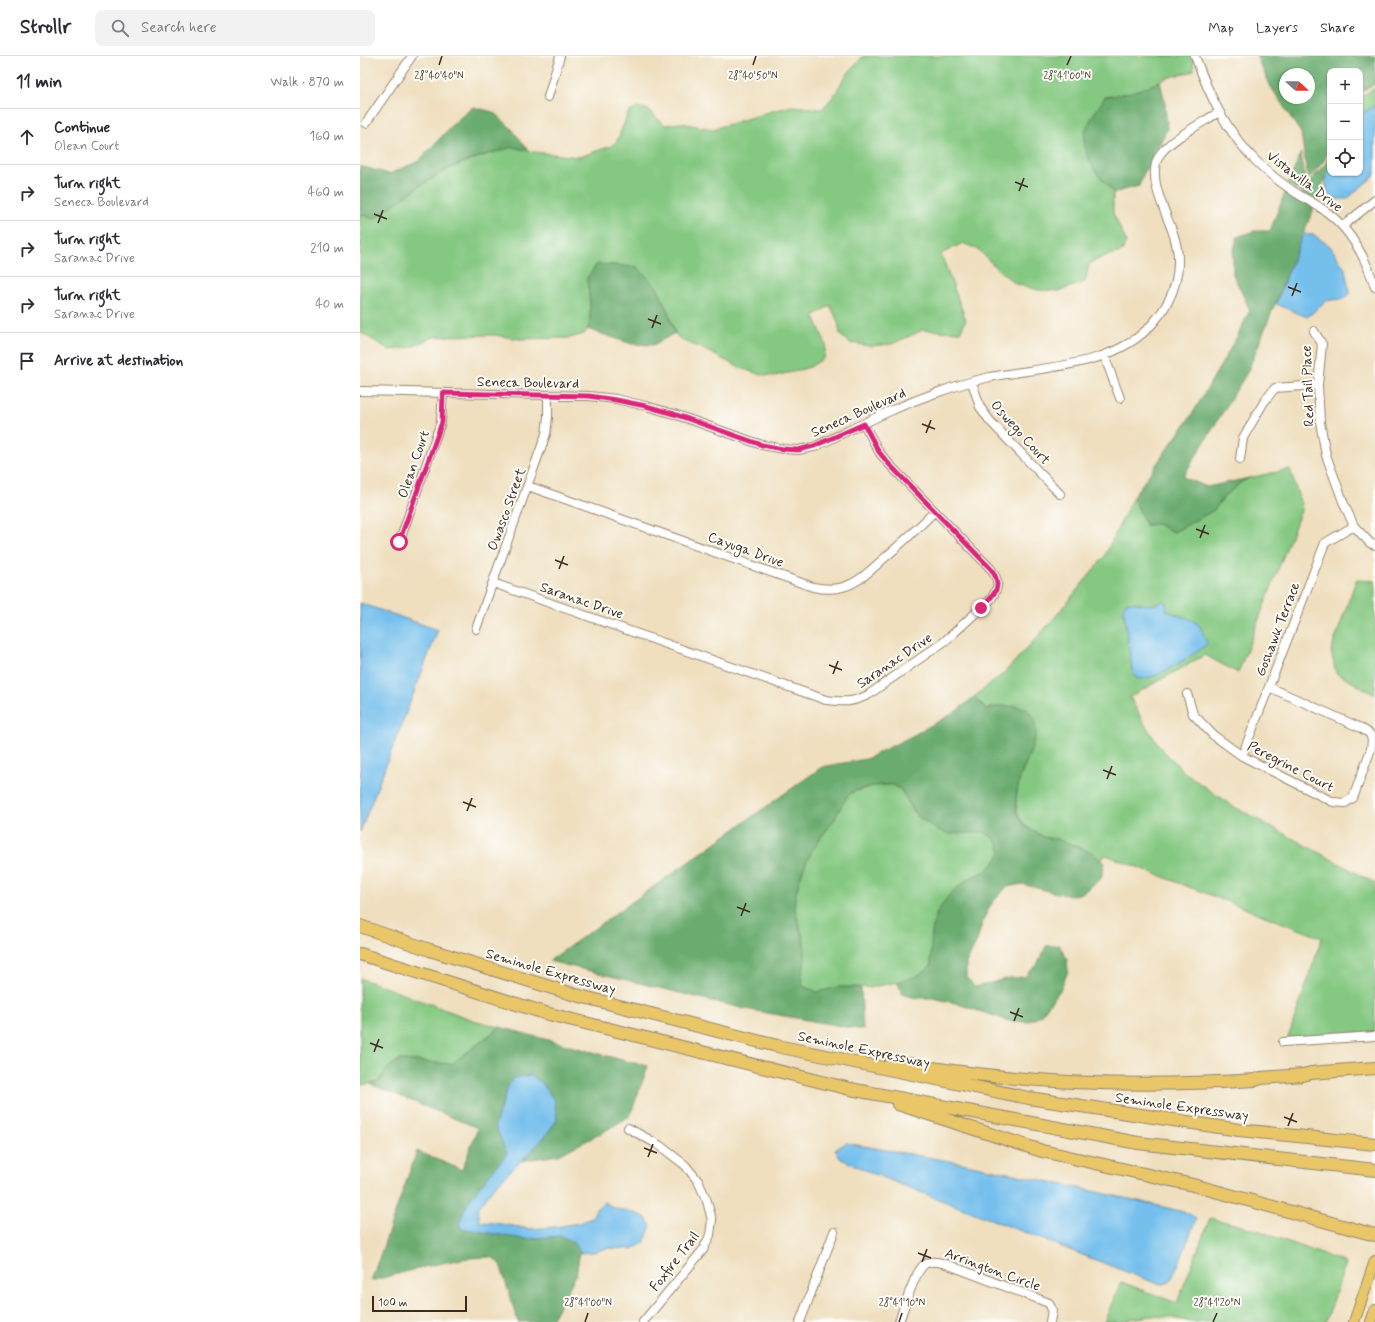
<!DOCTYPE html>
<meta charset="utf-8">
<style>
:root{--surface:#fff;--page:#f2f2f3;--text:#2b2b33;--muted:#7c7c81;--line:#e1e1e2}
body{margin:0;font-family:Mynerve,sans-serif;background:var(--page);color:var(--text)}
.controls{position:absolute;right:12px;top:12px;display:grid;overflow:hidden;border-radius:8px;box-shadow:0 1px 3px #0004}
.controls button{width:36px;height:36px;display:grid;place-items:center;padding:0;border:0;border-bottom:1px solid var(--line);background:var(--surface);color:var(--text);font:20px sans-serif}
.compass{position:absolute;left:919px;top:12px;width:36px;height:36px;border-radius:50%;background:var(--surface);box-shadow:0 1px 3px #0004;rotate:111deg}
.scale{position:absolute;left:12px;bottom:10px;width:95px;box-sizing:border-box;padding-left:4px;border:2px solid #3b2a1e;border-top:0;font-size:11px;line-height:14px;white-space:nowrap;color:#3b2a1e;-webkit-text-stroke:3px #fdfcf7;paint-order:stroke}
.stop{position:absolute;width:12px;height:12px;margin:-9px;border:3px solid #db2777;border-radius:50%;background:#fff}
.stop.end{background:#db2777;border-color:#fff;box-shadow:0 1px 4px #0008}
.list{margin:0;padding:0;list-style:none}
h2{display:flex;justify-content:space-between;align-items:center;height:52px;margin:0;padding:0 16px;font-size:17px}
h2 small{font-size:13px;font-weight:400;color:var(--muted)}
.list li{display:grid;grid-template-columns:26px 1fr auto;gap:12px;align-items:center;box-sizing:border-box;height:56px;padding:0 16px;border-top:1px solid var(--line)}
.list b{display:block;font-size:15px;white-space:nowrap}
.list p{margin:0;font-size:13px;white-space:nowrap;color:var(--muted)}
.list em{font-size:13px;font-style:normal;color:var(--muted)}
.icon{flex:none;width:22px;height:22px;fill:none;stroke:currentColor;stroke-width:2;stroke-linecap:round;stroke-linejoin:round}
.map{position:relative;flex:none;width:1015px;height:1266px;overflow:hidden}
header{display:flex;align-items:center;gap:24px;box-sizing:border-box;height:56px;padding:0 20px;background:var(--surface);border-bottom:1px solid var(--line)}
header strong{font-size:19px}
nav{display:flex;gap:22px;margin-inline-start:auto;font-size:14px}
.search{width:280px;height:36px;background:var(--page);display:flex;align-items:center;gap:10px;box-sizing:border-box;padding:0 14px;border-radius:8px;color:var(--muted);font-size:15px}
main{display:flex}
aside{flex:1;background:var(--surface)}
.map>svg:first-child{display:block}
</style>
<header>
<strong>Strollr</strong>
<div class="search"><svg class="icon" aria-label="search" viewBox="0 0 24 24"><circle cx="10" cy="10" r="6"/><path d="M15 15l6 6"/></svg>Search here</div>
<nav><a>Map</a><a>Layers</a><a>Share</a></nav>
</header>
<main>
<aside>
<h2>11 min<small>Walk · 870 m</small></h2>
<ul class="list">
<li><svg class="icon" aria-label="ahead" viewBox="0 0 24 24"><path d="M12 20V5M6 11l6-6 6 6"/></svg><div><b>Continue</b><p>Olean Court</p></div><em>160 m</em></li>
<li><svg class="icon" aria-label="right" viewBox="0 0 24 24"><path d="M7 20v-9h11M14 6l5 5-5 5"/></svg><div><b>Turn right</b><p>Seneca Boulevard</p></div><em>460 m</em></li>
<li><svg class="icon" aria-label="right" viewBox="0 0 24 24"><path d="M7 20v-9h11M14 6l5 5-5 5"/></svg><div><b>Turn right</b><p>Saranac Drive</p></div><em>210 m</em></li>
<li><svg class="icon" aria-label="right" viewBox="0 0 24 24"><path d="M7 20v-9h11M14 6l5 5-5 5"/></svg><div><b>Turn right</b><p>Saranac Drive</p></div><em>40 m</em></li>
<li><svg class="icon" aria-label="arrive" viewBox="0 0 24 24"><path d="M6 21V4h12l-3 4 3 4H6"/></svg><div><b>Arrive at destination</b></div></li>
</ul>
</aside>
<div class="map">
<svg width="1015" height="1266" viewBox="0 0 1015 1266">
<rect width="100%" height="100%" fill="#fdfcf7"/>
<filter id="ink" filterUnits="userSpaceOnUse"><feTurbulence type="fractalNoise" baseFrequency=".025" numOctaves="2"/><feDisplacementMap in="SourceGraphic" scale="8" xChannelSelector="R" yChannelSelector="G"/><feConvolveMatrix kernelMatrix="1 2 1 2 8 2 1 2 1" color-interpolation-filters="sRGB"/></filter>
<filter id="wash" filterUnits="userSpaceOnUse"><feTurbulence type="fractalNoise" baseFrequency=".012" numOctaves="4" result="noise"/><feDisplacementMap in="SourceGraphic" scale="16" xChannelSelector="R" yChannelSelector="G"/><feGaussianBlur stdDeviation="0.9" result="paint"/><feColorMatrix in="noise" values="0 0 0 0 0 0 0 0 0 0 0 0 0 0 0 0 0 1.4 0 .05"/><feComposite in="paint" operator="in"/></filter>
<g filter="url(#wash)">
<rect width="100%" height="100%" fill="#efdfbf"/>
<!-- green -->
<path fill="#84c881" stroke="#607950" fill-rule="evenodd" d="M 503,0 L 831,0 L 833,6 L 834,15 L 803,23 L 789,31 L 768,38 L 745,41 L 742,123 L 753,135 L 753,157 L 766,185 L 762,196 L 745,200 L 729,208 L 725,226 L 699,235 L 678,234 L 656,228 L 637,213 L 619,194 L 603,187 L 581,198 L 606,264 L 600,276 L 563,274 L 532,288 L 510,290 L 490,287 L 480,279 L 478,266 L 470,249 L 454,260 L 466,289 L 464,302 L 450,311 L 432,316 L 414,320 L 398,318 L 378,311 L 339,291 L 323,285 L 316,279 L 307,253 L 277,211 L 237,208 L 227,222 L 230,247 L 230,270 L 224,278 L 210,282 L 160,283 L 134,279 L 91,280 L 73,281 L 52,291 L 30,294 L 0,276 L 0,158 L 14,163 L 64,127 L 88,113 L 110,104 L 152,91 L 174,96 L 219,101 L 251,90 L 257,85 L 268,57 L 278,51 L 287,53 L 305,69 L 321,67 L 353,73 L 412,55 L 432,50 L 462,53 L 473,41 L 485,21 Z
M 1015,32 L 1015,49 L 1000,60 L 1000,41 Z
M 930,413 L 942,452 L 878,617 L 845,599 L 770,641 L 782,664 L 800,691 L 826,718 L 871,749 L 1015,827 L 1015,976 L 928,982 L 962,882 L 746,799 L 740,803 C 726,791 705,786 687,782 C 682,781 678,777 673,775 C 642,756 661,721 671,695 L 641,650 L 626,653 L 614,641 L 644,617 L 691,566 L 744,501 L 773,441 L 786,469 L 797,468 L 814,476 L 854,454 L 863,442 L 880,427 L 889,422 ZM 775,546 L 786,549 L 806,547 L 807,555 L 832,564 L 844,591 L 796,619 L 772,614 L 765,562 L 763,552 Z
M 996,524 L 1015,525 L 1015,639 L 976,617 L 971,595 Z
M 533,729 L 541,734 L 552,754 L 559,762 L 575,772 L 590,778 L 625,776 L 636,784 L 641,796 L 636,806 L 625,816 L 615,819 L 577,855 L 572,877 L 571,910 L 557,920 L 544,925 L 511,931 L 479,931 L 458,936 L 444,931 L 441,926 L 441,920 L 444,911 L 445,894 L 443,880 L 436,860 L 434,843 L 441,818 L 446,804 L 461,781 L 475,763 L 478,754 L 490,737 L 513,730 Z
M 0,922 L 113,964 L 140,971 L 92,1008 L 39,1004 L 27,1013 L 18,1026 L 2,1029 L 0,1028 Z
M 850,1162 L 894,1173 L 986,1207 L 966,1266 L 830,1266 L 810,1261 L 792,1260 L 770,1263 L 767,1266 L 744,1266 L 761,1226 L 817,1247 Z"/>
<!-- forest -->
<path fill="#6bac6f" stroke="#536b46" fill-rule="evenodd" d="M 896,0 L 1015,0 L 1015,28 L 1000,37 L 1000,15 L 970,15 L 970,92 L 964,105 L 948,123 L 941,77 L 911,31 ZM 925,18 L 949,18 L 949,42 L 925,42 Z
M 800,25 L 805,47 L 807,73 L 783,119 L 779,130 L 753,137 L 752,135 C 739,120 724,104 724,82 C 724,70 739,51 745,41 C 765,38 782,34 800,25 Z
M 113,51 L 133,56 L 151,72 L 169,95 L 152,91 L 110,104 L 88,113 L 64,127 L 14,163 L 0,158 L 0,110 L 29,118 L 59,105 L 95,66 Z
M 941,97 L 945,123 L 949,126 L 966,107 L 970,99 L 970,110 L 956,145 L 928,128 Z
M 926,134 L 954,151 L 888,315 L 823,421 L 847,431 L 889,422 L 880,427 L 863,442 L 854,454 L 814,476 L 797,468 L 786,469 L 773,441 L 833,357 L 877,281 L 890,254 L 873,218 L 873,198 L 877,181 L 894,175 L 910,175 Z
M 237,208 L 277,211 L 297,231 L 307,253 L 315,277 L 293,289 L 272,288 L 227,273 C 234,264 228,234 227,222 Z
M 614,641 L 626,653 L 641,650 L 656,650 L 667,653 L 675,663 L 676,678 L 671,695 L 659,722 L 656,742 L 657,757 L 665,770 L 685,782 L 697,783 L 733,797 L 745,807 L 741,823 L 722,837 L 711,840 L 688,835 L 662,828 L 647,831 L 637,841 L 630,850 L 622,867 L 617,885 L 606,907 L 606,921 L 615,931 L 650,922 L 664,921 L 677,909 L 686,890 L 699,889 L 707,902 L 708,915 L 701,933 L 679,961 L 667,966 L 649,965 L 595,947 L 573,942 L 558,942 L 543,939 L 537,926 L 557,920 L 571,910 C 570,867 574,845 612,821 C 616,818 622,818 626,815 C 633,810 637,803 641,796 L 636,784 L 625,776 C 614,776 602,778 591,778 C 579,777 558,763 552,752 C 547,744 544,732 533,729 C 525,727 495,732 489,739 C 483,745 480,754 475,762 C 472,769 465,775 461,781 C 448,800 439,820 435,842 C 432,857 445,878 445,895 C 445,900 445,906 444,910 C 442,920 439,921 444,931 L 458,936 L 479,931 L 501,932 L 503,974 L 385,953 L 189,905 L 462,711 L 506,703 L 550,681 L 595,656 Z
M 140,971 L 262,1004 L 288,1010 L 270,1060 L 240,1078 L 198,1099 L 161,1105 L 182,1084 L 197,1064 L 194,1044 L 182,1027 L 149,1028 L 135,1069 L 147,1097 L 137,1112 L 120,1129 L 100,1172 L 164,1183 L 201,1180 L 213,1186 L 220,1195 L 216,1219 L 190,1266 L 158,1266 L 140,1208 L 132,1201 L 107,1202 L 63,1211 L 11,1225 L 57,1095 L 102,1114 L 118,1072 L 10,1028 L 18,1026 L 27,1013 L 39,1004 L 92,1008 Z"/>
<!-- water -->
<path fill="#74bfed" stroke="#587486" d="M 1015,49 L 1015,119 L 987,143 L 976,143 L 966,137 L 966,120 L 970,110 L 970,117 L 1000,117 L 1000,60 Z
M 943,178 L 954,179 L 970,190 L 985,213 L 990,238 C 980,247 974,241 965,246 C 958,250 954,257 947,261 L 916,248 Z
M 803,545 L 806,547 L 807,555 L 832,564 L 840,570 L 847,587 L 844,591 C 830,600 791,628 776,622 L 772,614 L 765,562 L 763,552 L 766,546 C 781,546 789,553 803,545 Z
M 0,547 L 78,574 L 0,776 Z
M 170,1019 L 182,1027 L 194,1044 L 197,1064 L 182,1084 L 133,1132 L 118,1152 L 120,1166 L 135,1167 L 170,1173 L 195,1171 L 219,1167 L 232,1162 L 236,1153 L 244,1146 L 256,1153 L 270,1155 L 285,1161 L 291,1170 L 284,1187 L 273,1193 L 247,1192 L 233,1196 L 221,1197 L 213,1186 L 201,1180 L 164,1183 L 100,1172 C 98,1149 133,1116 147,1098 L 135,1069 L 149,1028 L 154,1022 Z
M 486,1087 L 607,1108 L 783,1146 L 828,1157 L 836,1163 L 818,1210 L 810,1226 L 800,1229 L 514,1118 L 481,1103 L 475,1094 Z"/>
</g>
<g filter="url(#ink)">
<g fill="none" stroke-linecap="round" stroke-linejoin="round">
<defs>
<path id="minor" d="M 835,0 C 849,39 867,77 897,106 C 908,117 920,126 933,135 C 942,141 952,146 961,152 C 989,170 1005,200 1015,231
M 188,41 L 200,0
M 6,67 L 52,0
M 983,170 L 1015,144
M 954,275 L 962,288 L 958,329 L 960,366 L 966,399 L 984,448 L 994,470 L 1010,487 L 1015,489
M 744,299 L 760,342
M 612,326 L 620,351 L 630,365 L 700,438
M 0,335 L 229,340 L 256,343 L 286,350 L 314,358 L 402,389 L 423,393 L 438,394 L 454,391 C 495,372 536,350 579,336 C 595,330 613,325 630,321 C 685,310 755,312 794,266 C 815,242 824,211 814,180 C 807,157 786,123 799,100 C 807,85 844,66 859,56
M 880,403 L 883,382 L 904,346 L 915,332 L 958,329
M 168,430 L 453,531 C 463,533 473,534 483,531 C 498,527 510,515 521,505 C 540,489 558,472 575,455
M 39,487 L 81,366 L 83,337
M 133,527 L 466,644 C 484,646 491,647 508,639 L 585,585 L 631,543 C 639,531 640,526 631,513 L 528,407 L 519,396 L 504,368
M 116,573 L 186,378 L 188,361 L 188,339
M 827,638 L 833,658 L 853,679 L 882,700 L 973,746 L 985,747 L 993,742 L 1011,693 L 1012,684 L 1010,678 L 1001,672 L 909,631
M 882,700 L 965,487 L 994,470
M 923,986 L 1015,980
M 268,1072 L 299,1089 L 325,1109 L 338,1125 L 347,1145 L 352,1164 L 350,1179 L 343,1194 L 283,1266
M 440,1266 L 474,1176
M 539,1266 C 543,1255 555,1214 565,1208 C 571,1204 580,1206 586,1208 L 689,1247 L 692,1254 L 690,1266"/>
<path id="major" d="M 994,1266 L 1015,1205
M 1011,1266 L 1015,1254"/>
<path id="highway" d="M 0,870 L 70,894 L 212,938 L 417,990 L 669,1042 L 879,1074 L 1015,1088
M 0,898 L 185,957 L 490,1033 L 778,1087 L 1015,1114
M 531,1005 C 654,1028 771,1032 895,1024 L 901,1022 L 943,1019 L 951,1017 L 1015,1012
M 538,1048 L 682,1095 L 833,1129 L 1015,1179"/>
</defs>
<!-- minor casing -->
<use href="#minor" stroke="#95846e" stroke-width="10"/>
<!-- major casing -->
<use href="#major" stroke="#95846e" stroke-width="12"/>
<!-- highway casing -->
<use href="#highway" stroke="#95846e" stroke-width="14"/>
<!-- minor -->
<use href="#minor" stroke="#fff" stroke-width="8"/>
<!-- major -->
<use href="#major" stroke="#e9c769" stroke-width="10"/>
<!-- highway -->
<use href="#highway" stroke="#e9c769" stroke-width="12"/>
</g>
</g>
<g fill="none" stroke-linecap="round" stroke-linejoin="round" filter="url(#ink)">
<!-- route -->
<path stroke="#db2777" stroke-width="5" d="M 39,486 L 76,383 L 82,366 L 83,337 L 229,340 L 256,344 L 286,350 L 314,358 L 402,389 L 423,393 L 438,394 L 454,390 L 504,368 L 519,396 L 528,407 L 631,513 C 644,531 634,539 621,552"/>
</g>
<!-- ticks -->
<path fill="none" stroke="#3b2a1e" stroke-width="1.5" d="M 79,9 L 82,0M 393,9 L 396,0M 707,9 L 711,0M 655,126 L 668,131M 659,135 L 664,122M 14,158 L 27,163M 18,167 L 23,154M 928,231 L 941,236M 932,240 L 937,227M 288,263 L 301,268M 292,272 L 297,259M 562,368 L 575,373M 566,377 L 571,364M 836,473 L 849,478M 840,482 L 845,469M 195,504 L 208,509M 199,513 L 204,500M 469,609 L 482,614M 473,618 L 478,605M 743,714 L 756,719M 747,723 L 752,710M 103,746 L 116,751M 107,755 L 112,742M 377,851 L 390,856M 381,860 L 386,847M 650,956 L 663,961M 654,965 L 659,952M 10,987 L 23,992M 14,996 L 19,983M 924,1061 L 937,1066M 928,1070 L 933,1057M 284,1092 L 297,1097M 288,1101 L 293,1088M 558,1197 L 571,1202M 562,1206 L 567,1193M 225,1266 L 228,1257M 539,1266 L 542,1257M 853,1266 L 857,1257"/>
<g text-anchor="middle" stroke-width="4" stroke-linejoin="round" paint-order="stroke">
<!-- street labels -->
<g font-size="14" fill="#3b2a1e" stroke="#fdfcf7">
<text transform="translate(945 125) rotate(37)" y="5">Vistawilla Drive</text>
<text transform="translate(168 326) rotate(1)" y="5">Seneca Boulevard</text>
<text transform="translate(947 330) rotate(-92)" y="5">Red Tail Place</text>
<text transform="translate(498 356) rotate(-24)" y="5">Seneca Boulevard</text>
<text transform="translate(661 376) rotate(48)" y="5">Oswego Court</text>
<text transform="translate(53 408) rotate(-71)" y="5">Olean Court</text>
<text transform="translate(146 453) rotate(-70)" y="5">Owasco Street</text>
<text transform="translate(386 493) rotate(20)" y="5">Cayuga Drive</text>
<text transform="translate(222 544) rotate(19)" y="5">Saranac Drive</text>
<text transform="translate(917 573) rotate(-69)" y="5">Goshawk Terrace</text>
<text transform="translate(534 604) rotate(-34)" y="5">Saranac Drive</text>
<text transform="translate(931 710) rotate(27)" y="5">Peregrine Court</text>
<text transform="translate(191 915) rotate(16)" y="5">Seminole Expressway</text>
<text transform="translate(504 993) rotate(12)" y="5">Seminole Expressway</text>
<text transform="translate(822 1050) rotate(8)" y="5">Seminole Expressway</text>
<text transform="translate(314 1205) rotate(-52)" y="5">Foxfire Trail</text>
<text transform="translate(633 1213) rotate(20)" y="5">Arrington Circle</text>
</g>
</g>
<g font-size="10" text-anchor="middle" fill="#3b2a1e" stroke="#fdfcf7" stroke-width="4" stroke-linejoin="round" paint-order="stroke">
<text x="79" y="23">28°40'40"N</text>
<text x="393" y="23">28°40'50"N</text>
<text x="707" y="23">28°41'00"N</text>
<text x="228" y="1250">28°41'00"N</text>
<text x="542" y="1250">28°41'10"N</text>
<text x="857" y="1250">28°41'20"N</text>
</g>
</svg>
<div class="controls">
<button>+</button>
<button>−</button>
<button><svg class="icon" aria-label="locate" viewBox="0 0 24 24"><circle cx="12" cy="12" r="6"/><path d="M12 2v4M12 18v4M2 12h4M18 12h4"/></svg></button>
</div>
<svg class="compass" viewBox="-18 -18 36 36"><path d="M0-13l5 13h-10z" fill="#e53935"/><path d="M0 13l5-13h-10z" fill="#7c7c81"/></svg>
<div class="scale">100 m</div>
<div class="stop" style="left:39px;top:486px"></div>
<div class="stop end" style="left:621px;top:552px"></div>
</div>
</main>
